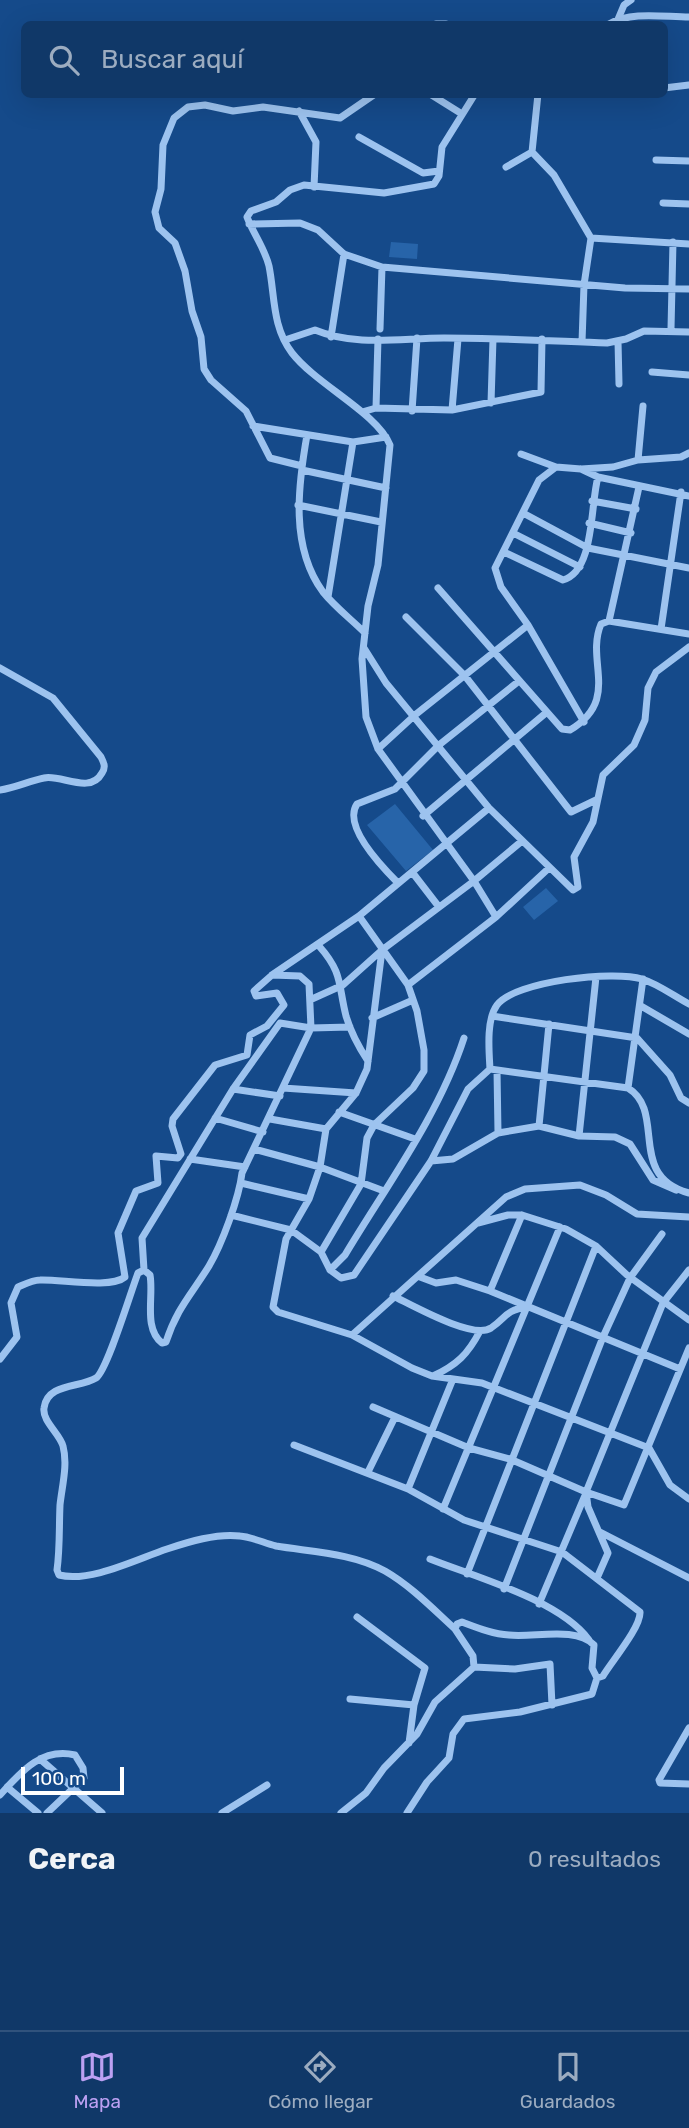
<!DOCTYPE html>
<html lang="es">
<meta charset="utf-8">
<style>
:root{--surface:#103868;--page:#1e4371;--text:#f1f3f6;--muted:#9cacc0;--line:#30527c;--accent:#bca0f2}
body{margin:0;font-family:Rubik,sans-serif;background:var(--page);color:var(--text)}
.scale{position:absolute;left:21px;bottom:18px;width:103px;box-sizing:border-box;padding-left:7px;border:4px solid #fff;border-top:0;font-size:19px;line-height:24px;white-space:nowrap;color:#fff;-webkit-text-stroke:5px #154a8a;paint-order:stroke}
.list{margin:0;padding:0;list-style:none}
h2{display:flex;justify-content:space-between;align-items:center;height:91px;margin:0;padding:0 28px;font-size:30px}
h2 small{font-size:23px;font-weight:400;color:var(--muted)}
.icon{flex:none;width:38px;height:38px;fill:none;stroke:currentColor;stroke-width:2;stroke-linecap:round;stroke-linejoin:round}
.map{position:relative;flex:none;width:689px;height:1813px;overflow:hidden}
.search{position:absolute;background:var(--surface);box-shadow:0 7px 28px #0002;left:21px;right:21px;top:21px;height:77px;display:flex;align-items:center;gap:18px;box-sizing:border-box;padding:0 24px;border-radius:10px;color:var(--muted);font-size:26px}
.sheet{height:217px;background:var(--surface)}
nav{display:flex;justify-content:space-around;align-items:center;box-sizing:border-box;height:98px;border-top:2px solid var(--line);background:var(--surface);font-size:19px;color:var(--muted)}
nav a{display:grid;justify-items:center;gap:4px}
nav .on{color:var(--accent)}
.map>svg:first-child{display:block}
</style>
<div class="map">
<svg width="689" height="1813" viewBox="0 0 689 1813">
<rect width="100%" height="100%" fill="#154a8a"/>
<!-- green -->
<path fill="#2764a9" d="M 391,242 L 418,244 L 417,259 L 389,257 Z
M 395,804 L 433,850 L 406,871 L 367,825 Z
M 546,888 L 558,901 L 534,920 L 523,907 Z"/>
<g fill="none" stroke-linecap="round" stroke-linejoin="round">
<!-- minor -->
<path stroke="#9dc3ef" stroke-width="7" d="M 436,24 L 446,24
M 609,24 C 632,11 663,17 689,17
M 616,24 L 624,5 L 631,0
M 664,88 L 689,85
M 430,94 L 462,114
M 475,94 L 442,147 L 439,176 L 434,184 L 384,193 L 304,185 L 290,190 L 276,202 L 251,211 L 247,217 C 253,233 265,249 269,266 C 275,296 272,327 292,353 C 317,385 377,413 390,445 L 378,565 L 368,606 L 362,659 L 366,717 L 378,749 L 474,881 L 496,917
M 538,94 L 532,152 L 554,175 L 591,238 L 584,285 L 582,342
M 619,94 L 651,94
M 299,111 L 316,142 L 314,187
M 359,137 L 423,173 L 439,171
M 656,160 L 689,161
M 506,167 L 532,152
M 663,203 L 689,204
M 249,224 L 300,223 L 318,230 L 344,254 L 382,267 L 625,288 L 689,289
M 591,238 L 689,244
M 380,329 L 382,267
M 671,329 L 673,242
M 331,337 L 344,254
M 285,340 L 315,330 C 356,347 401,338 444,338 C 498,338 552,341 607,343 L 626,339 L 644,331 L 689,332
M 618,341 L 619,384
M 652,372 L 689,375
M 491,403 L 493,339
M 376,408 L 378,339
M 452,410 L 458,339
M 412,411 L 417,338
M 362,412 L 376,408 L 452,410 L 541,392 L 542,339
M 253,426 L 353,442 L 386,437
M 307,435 C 298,486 290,547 323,592 C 335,607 352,620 365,633
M 521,454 L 556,467
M 638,460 L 643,406
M 302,466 L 270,458 L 246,411 L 211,380 L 204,369 L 201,337 L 192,311 L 185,271 L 175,243 L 159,228 L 155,212 L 161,189 L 163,145 L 174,118 L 188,107 L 205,105 L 233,111 L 263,107 L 340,118 L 375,94
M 581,469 L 598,477 L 689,496
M 302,470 L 386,488
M 592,501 L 636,509
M 298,505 L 381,522
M 523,513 L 588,548 L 689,568
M 589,523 L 631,533
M 513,533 L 580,567
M 504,552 L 563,580 C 595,571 590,505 598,477
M 438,588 L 562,729 L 570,730 C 621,699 585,662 601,624 L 609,621 L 689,634
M 328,597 L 353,442
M 406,617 L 465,676 L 571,812 L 596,800
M 609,621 L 639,487
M 661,629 L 681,492
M 364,648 L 386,683 L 489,808 L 573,890 L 578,887 L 574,857 L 593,822 L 603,775 L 634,745 L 645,720 L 648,688 L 656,672 L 689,647
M 0,668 L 53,698 L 101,757 C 104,763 106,767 102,773 C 90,795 61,774 44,778 C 29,781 15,788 0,790
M 584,722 L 528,625 L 501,587 L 495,568 L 539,480 L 556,467 L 581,469 L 613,467 L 638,460 L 681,457 L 689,453
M 378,749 L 415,715 L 528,625
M 423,816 L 547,712
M 412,872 L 439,907
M 398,883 C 383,868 342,826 357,804 L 395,789 L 439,745 L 519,681
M 359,916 L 408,985 L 417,1011 L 424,1050 L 424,1071 L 413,1088 L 374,1125 L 367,1138 L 361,1184 L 321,1252 L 330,1270 L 341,1278 L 354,1275 L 431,1161 L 468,1089 L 490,1069
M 319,946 C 343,973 338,984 346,1016 C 351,1033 358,1046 368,1061
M 382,950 L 367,1069 L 356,1093 L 326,1129 L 320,1167 L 309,1199 L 286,1239 L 273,1307 L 278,1312 L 352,1335 L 412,1368 L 432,1376 L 482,1383 L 649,1448 L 670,1485 L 689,1499
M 272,975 L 300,976 L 309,984 L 311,1028 L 242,1173 C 239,1198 222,1244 209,1266 C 191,1295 177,1308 166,1342 L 162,1343 C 143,1328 154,1296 150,1275 L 144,1270 L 138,1273 C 131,1291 107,1371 96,1378 C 80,1388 47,1383 44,1408 C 42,1421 60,1434 63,1446 C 68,1465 62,1486 60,1505 C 59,1527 60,1548 57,1570 L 59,1575 C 90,1583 137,1559 167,1549 C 188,1542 217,1533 240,1536 C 252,1537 264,1543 276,1546 C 312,1552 352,1553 385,1571 C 411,1586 433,1609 455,1629
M 408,985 L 496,917 L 549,868
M 312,999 L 343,985 L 382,950 L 474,881 L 522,841
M 641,1006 L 689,1034
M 492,1016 L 637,1038 L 670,1075 L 681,1098 L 689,1103
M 372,1018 L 413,1000
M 490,1069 L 628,1088 C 667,1112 626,1176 689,1193
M 490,1069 C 489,1051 486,1020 497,1005 C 515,981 614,970 642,979 C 658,984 674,996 689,1004
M 497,1070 L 498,1133
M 283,1088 L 356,1093
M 628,1088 L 643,979
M 233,1089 L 280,1096
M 339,1112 L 415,1139
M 215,1118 L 263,1132
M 270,1119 L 326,1129
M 539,1126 L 549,1024
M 579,1136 L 596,977
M 254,1149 L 320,1167 L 384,1191
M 190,1159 L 245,1167
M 431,1161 L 453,1159 L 498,1133 L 539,1126 L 579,1136 L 615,1137 L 630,1144 L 653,1180 L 676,1190
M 241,1183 L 309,1199
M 231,1215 L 291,1230 L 321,1252
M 478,1223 L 508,1215 L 522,1215 L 566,1229 L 596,1246 L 627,1275 L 689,1320
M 144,1270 L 142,1238 L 233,1089 L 280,1023 L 311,1028 L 350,1027
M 330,1270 L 345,1255 C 387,1185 439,1115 464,1038
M 420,1277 L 436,1283 L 456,1280 L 490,1291 L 680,1369
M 490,1291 L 522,1215
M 393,1296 C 412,1305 473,1340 491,1328 C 508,1316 503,1312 528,1306
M 352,1335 L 506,1197 L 525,1189 L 580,1185 L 606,1195 L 637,1214 L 689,1217
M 0,1359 L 17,1337 L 11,1303 L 18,1287 C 25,1284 33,1280 40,1280 C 60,1279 111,1289 125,1277 L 118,1233 L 136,1191 L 158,1183 L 156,1156 L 178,1158 L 181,1154 L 172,1126 L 173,1119 L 215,1065 L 247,1055 L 250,1035 L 267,1026 L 284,1005 L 277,993 L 256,996 L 254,991 L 272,975 L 359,916 L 489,808
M 433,1376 C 457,1365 468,1354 480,1331
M 373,1407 L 469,1448 L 510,1459 L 586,1492 L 624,1505 L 689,1348
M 294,1445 L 408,1489 L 464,1520 L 562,1552 L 640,1612 C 641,1627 612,1661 603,1676 L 597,1678 L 592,1668 L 594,1645 C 576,1626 533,1638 509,1635 C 493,1634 478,1628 462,1622 L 457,1624 L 455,1629 L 473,1656 L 474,1667 L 435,1702 L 417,1734 L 384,1768 L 366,1793 L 341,1813
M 368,1472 L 395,1417
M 408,1489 L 453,1379
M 443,1509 L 560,1227
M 600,1532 L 689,1578
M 430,1559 C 475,1577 560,1600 589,1640
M 467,1574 L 596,1246
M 597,1578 L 608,1553 L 588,1507 L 586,1492 L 663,1303 L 689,1270
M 504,1589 L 603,1337 L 630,1278 L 662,1234
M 539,1604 L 586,1493
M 357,1617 L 425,1668 L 414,1705 L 409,1743
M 474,1667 L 515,1669 L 550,1664 L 552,1705
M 350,1699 L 414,1705
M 689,1728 L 659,1780 L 660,1783 L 689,1784
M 40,1759 L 102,1813
M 7,1787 L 38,1813
M 0,1795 C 20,1773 41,1747 75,1755 L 83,1768 L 84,1778 L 47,1813
M 222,1813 L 267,1785
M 407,1813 L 427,1782 L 449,1758 L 453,1734 L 464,1719 L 520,1712 L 592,1694 L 597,1678"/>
</g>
</svg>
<div class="scale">100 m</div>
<div class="search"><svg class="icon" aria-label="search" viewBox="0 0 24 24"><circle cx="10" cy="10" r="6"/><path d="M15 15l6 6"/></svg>Buscar aquí</div>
</div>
<section class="sheet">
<h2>Cerca<small>0 resultados</small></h2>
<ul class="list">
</ul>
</section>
<nav>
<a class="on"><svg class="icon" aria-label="map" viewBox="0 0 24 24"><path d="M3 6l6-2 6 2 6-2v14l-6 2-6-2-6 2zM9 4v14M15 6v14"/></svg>Mapa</a>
<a><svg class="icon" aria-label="directions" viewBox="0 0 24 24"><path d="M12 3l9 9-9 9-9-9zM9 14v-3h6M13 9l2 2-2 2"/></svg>Cómo llegar</a>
<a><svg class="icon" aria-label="saved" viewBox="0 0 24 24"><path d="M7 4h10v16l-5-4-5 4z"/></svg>Guardados</a>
</nav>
